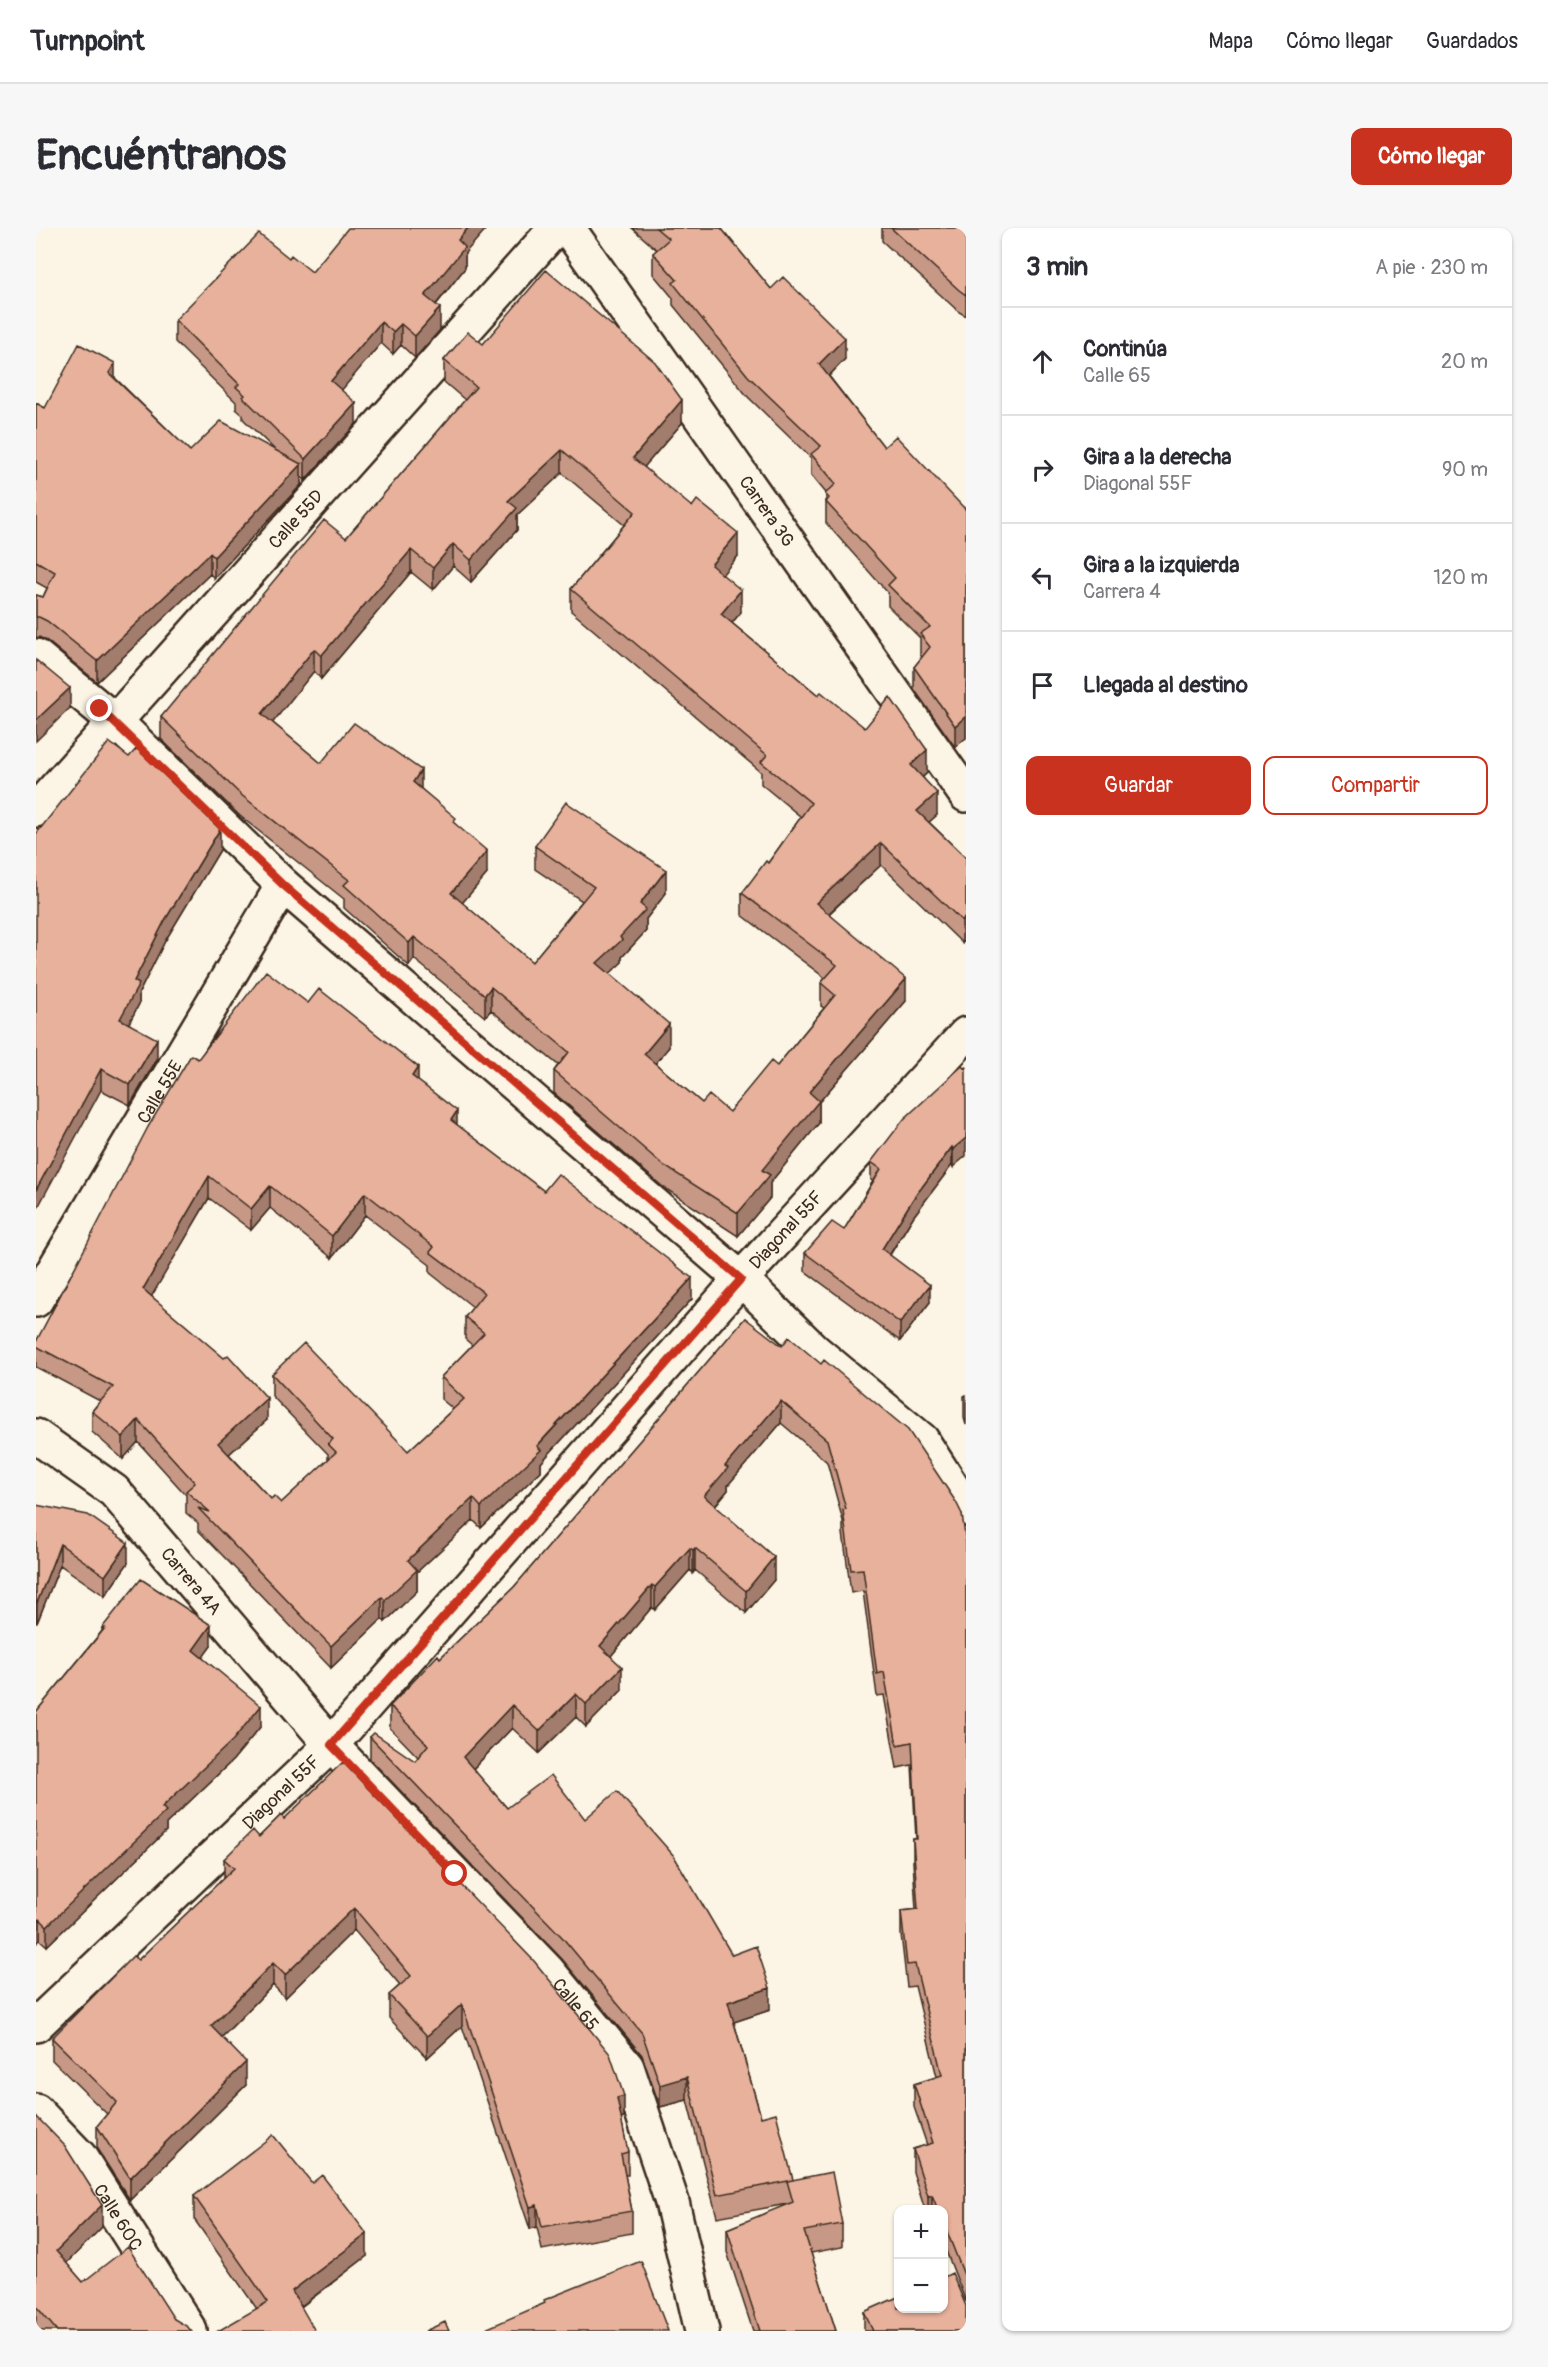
<!DOCTYPE html>
<html lang="es">
<meta charset="utf-8">
<style>
:root{--surface:#fff;--page:#f7f7f7;--text:#2b2b33;--muted:#7c7c81;--line:#e1e1e2;--accent:#c8321e}
body{margin:0;font-family:Pangolin,sans-serif;background:var(--page);color:var(--text)}
.controls{position:absolute;right:18px;bottom:18px;display:grid;overflow:hidden;border-radius:12px;box-shadow:0 2px 4px #0004}
.controls button{width:54px;height:54px;display:grid;place-items:center;padding:0;border:0;border-bottom:2px solid var(--line);background:var(--surface);color:var(--text);font:30px sans-serif}
.stop{position:absolute;width:18px;height:18px;margin:-14px;border:4px solid #c8321e;border-radius:50%;background:#fff}
.stop.end{background:#c8321e;border-color:#fff;box-shadow:0 2px 6px #0008}
.list{margin:0;padding:0;list-style:none}
h2{display:flex;justify-content:space-between;align-items:center;height:78px;margin:0;padding:0 24px;font-size:26px}
h2 small{font-size:20px;font-weight:400;color:var(--muted)}
.list li{display:grid;grid-template-columns:39px 1fr auto;gap:18px;align-items:center;box-sizing:border-box;height:108px;padding:0 24px;border-top:2px solid var(--line)}
.list b{display:block;font-size:22px;white-space:nowrap}
.list p{margin:0;font-size:20px;white-space:nowrap;color:var(--muted)}
.list em{font-size:20px;font-style:normal;color:var(--muted)}
.actions{display:flex;gap:12px;padding:18px 24px}
.actions a{flex:1;padding:14px 0;border:2px solid var(--accent);border-radius:12px;text-align:center;font-size:21px;color:var(--accent)}
.actions .main{background:var(--accent);color:#fff}
.icon{flex:none;width:33px;height:33px;fill:none;stroke:currentColor;stroke-width:2;stroke-linecap:round;stroke-linejoin:round}
.map{position:relative;flex:none;width:930px;height:2103px;overflow:hidden;border-radius:12px}
header{display:flex;align-items:center;gap:36px;box-sizing:border-box;height:84px;padding:0 30px;background:var(--surface);border-bottom:2px solid var(--line)}
header strong{font-size:28px}
nav{display:flex;gap:33px;margin-inline-start:auto;font-size:21px}
.intro{display:flex;align-items:center;justify-content:space-between;box-sizing:border-box;height:144px;padding:0 36px}
h1{margin:0;font-size:42px}
.button{padding:15px 27px;border-radius:12px;background:var(--accent);color:#fff;font-size:21px;font-weight:700}
main{display:flex;gap:36px;padding:0 36px}
aside{flex:1;background:var(--surface);border-radius:12px;box-shadow:0 2px 4px #0004}
.map>svg:first-child{display:block}
</style>
<header>
<strong>Turnpoint</strong>
<nav><a>Mapa</a><a>Cómo llegar</a><a>Guardados</a></nav>
</header>
<div class="intro"><h1>Encuéntranos</h1><a class="button">Cómo llegar</a></div>
<main>
<div class="map">
<svg width="930" height="2103" viewBox="0 0 930 2103">
<rect width="100%" height="100%" fill="#fcf5e5"/>
<filter id="ink" filterUnits="userSpaceOnUse"><feTurbulence type="fractalNoise" baseFrequency=".0167" numOctaves="2"/><feDisplacementMap in="SourceGraphic" scale="12" xChannelSelector="R" yChannelSelector="G"/><feConvolveMatrix kernelMatrix="1 2 1 2 8 2 1 2 1" color-interpolation-filters="sRGB"/></filter>
<g filter="url(#ink)">
<g fill="none" stroke-linecap="round" stroke-linejoin="round">
<defs>
<g id="minor">
<path id="s1" d="M 532,0 L 930,567"/>
<path d="M 0,428 L 80,494 L 247,657 L 705,1051 L 779,1123 L 886,1212 L 930,1281"/>
<path id="s2" d="M 0,582 L 520,0"/>
<path id="s3" d="M 0,1072 L 247,657"/>
<path id="s4" d="M 0,1208 L 78,1263 L 295,1517 L 512,1743 L 591,1839 L 636,1974 L 666,2103"/>
<path id="s5" d="M 0,1797 L 295,1517 L 705,1051 L 930,806"/>
<path id="s6" d="M 0,1883 L 44,1929 L 154,2103"/>
</g>
</defs>
<!-- minor casing -->
<use href="#minor" stroke="#3b2a1e" stroke-width="38"/>
<!-- minor -->
<use href="#minor" stroke="#fcf5e5" stroke-width="33"/>
</g>
<!-- wall -->
<path fill="#c79886" stroke="#3b2a1e" stroke-width="1.5" fill-rule="evenodd" d="M 596,0 L 685,0 L 735,61 L 809,131 L 793,148 L 848,219 L 929,281 L 930,279 L 930,510 L 919,519 L 878,461 L 878,439 L 886,429 L 884,427 L 884,410 L 852,378 L 852,365 L 790,295 L 790,265 L 775,247 L 775,230 L 712,169 L 637,77 L 637,70 L 617,46 L 617,25 L 621,22 Z
M 846,0 L 930,0 L 930,88 L 923,84 L 846,13 Z
M 429,25 L 429,40 L 400,77 L 404,102 L 379,130 L 365,117 L 357,126 L 345,115 L 305,162 L 320,196 L 269,252 L 265,249 L 265,257 L 178,350 L 174,346 L 61,454 L 11,413 L 3,409 L 0,410 L 0,367 L 7,369 L 11,360 L 0,354 L 0,175 L 9,180 L 79,150 L 154,223 L 238,221 L 207,191 L 207,187 L 200,181 L 200,174 L 139,114 L 139,92 L 253,30 L 276,44 Z
M 447,116 L 646,195 L 608,239 L 702,328 L 686,346 L 705,384 L 696,395 L 782,467 L 891,545 L 887,549 L 901,587 L 893,594 L 930,630 L 930,711 L 926,715 L 845,637 L 793,686 L 870,773 L 783,874 L 783,895 L 734,955 L 734,970 L 702,1008 L 627,959 L 518,865 L 518,843 L 522,837 L 455,782 L 449,789 L 378,731 L 373,738 L 308,680 L 308,671 L 204,588 L 125,511 L 125,489 L 310,310 L 429,172 L 408,154 L 408,132 ZM 526,245 L 588,297 L 535,361 L 535,383 L 725,544 L 725,556 L 765,589 L 732,635 L 706,665 L 706,687 L 789,750 L 785,755 L 785,778 L 788,780 L 741,838 L 693,884 L 666,875 L 619,835 L 633,819 L 573,746 L 586,734 L 586,729 L 610,703 L 610,691 L 630,665 L 499,618 L 499,641 L 546,673 L 496,734 L 426,675 L 451,646 L 420,597 L 385,561 L 285,535 L 236,494 L 278,443 L 285,451 L 375,344 L 397,362 L 417,338 L 435,354 L 481,302 L 481,287 Z
M 0,606 L 184,622 L 129,713 L 103,765 L 103,776 L 93,795 L 121,831 L 94,877 L 65,862 Z
M 272,775 L 382,853 L 421,897 L 508,963 L 656,1071 L 510,1229 L 505,1235 L 505,1243 L 445,1300 L 437,1292 L 381,1344 L 381,1363 L 349,1394 L 346,1391 L 295,1440 L 162,1302 L 162,1295 L 150,1285 L 150,1267 L 102,1214 L 87,1231 L 56,1204 L 56,1183 L 64,1173 L 0,1139 L 0,1114 L 162,831 ZM 173,970 L 215,1002 L 234,980 L 296,1030 L 329,987 L 394,1037 L 394,1045 L 437,1079 L 429,1089 L 429,1111 L 436,1117 L 405,1149 L 405,1171 L 417,1181 L 372,1223 L 236,1146 L 236,1168 L 292,1226 L 292,1232 L 245,1275 L 235,1271 L 193,1226 L 231,1192 L 115,1068 Z
M 926,838 L 917,939 L 916,937 L 877,989 L 854,1027 L 894,1074 L 864,1113 L 769,1043 L 769,1025 L 808,1002 L 837,953 L 835,952 L 835,934 Z
M 709,1090 L 930,1315 L 930,2074 L 908,2018 L 908,1982 L 889,1982 L 877,1944 L 877,1921 L 891,1917 L 878,1879 L 878,1856 L 901,1849 L 879,1758 L 871,1759 L 865,1706 L 865,1683 L 880,1682 L 877,1634 L 877,1611 L 880,1611 L 876,1537 L 861,1540 L 848,1467 L 841,1468 L 827,1363 L 815,1365 L 807,1305 L 807,1293 L 791,1234 L 745,1195 L 692,1257 L 692,1262 L 679,1278 L 738,1352 L 710,1385 L 659,1342 L 657,1345 L 654,1342 L 619,1382 L 616,1379 L 575,1428 L 586,1462 L 550,1499 L 540,1489 L 503,1525 L 476,1500 L 437,1541 L 471,1580 L 549,1591 L 696,1727 L 734,1782 L 698,1794 L 725,1889 L 757,1952 L 806,1996 L 806,2019 L 775,2025 L 800,2103 L 717,2103 L 691,2024 L 691,2001 L 751,1977 L 751,1976 L 681,1989 L 651,1872 L 624,1879 L 606,1827 L 526,1731 L 334,1531 L 334,1509 L 379,1533 L 382,1529 L 354,1500 L 354,1478 L 478,1359 Z
M 930,1167 L 930,1197 L 928,1190 L 928,1168 Z
M 0,1277 L 92,1335 L 69,1368 L 24,1337 L 1,1395 L 0,1395 Z
M 66,1400 L 175,1418 L 166,1430 L 225,1498 L 197,1532 L 130,1596 L 130,1603 L 11,1718 L 4,1712 L 0,1484 L 66,1403 Z
M 245,1587 L 588,1890 L 585,1891 L 592,1924 L 592,1947 L 589,1947 L 596,1983 L 596,2005 L 506,2022 L 501,1999 L 494,2001 L 426,1798 L 391,1830 L 353,1790 L 353,1767 L 364,1757 L 318,1702 L 249,1770 L 237,1757 L 186,1809 L 210,1857 L 94,1972 L 61,1921 L 61,1898 L 71,1886 L 16,1832 L 16,1810 L 102,1732 L 188,1650 L 188,1631 L 223,1609 Z
M 0,1888 L 66,1999 L 30,2035 L 47,2054 L 138,2091 L 155,2103 L 2,2103 L 0,2101 Z
M 158,1968 L 331,2028 L 265,2079 L 221,2081 L 158,1991 Z
M 828,2084 L 930,2103 L 828,2103 Z"/>
<!-- shaded-wall -->
<path fill="#a27c6d" stroke="#3b2a1e" stroke-width="1.5" d="M 432,0 L 451,0 L 429,25 L 429,40 L 389,90 L 389,68 L 422,12 Z
M 404,80 L 404,102 L 379,130 L 379,108 Z
M 345,94 L 345,115 L 295,175 L 295,153 Z
M 365,96 L 365,117 L 357,126 L 357,104 Z
M 809,110 L 809,131 L 783,158 L 783,136 Z
M 79,135 L 79,156 L 73,145 Z
M 646,172 L 646,195 L 597,252 L 597,230 Z
M 320,175 L 320,196 L 269,252 L 269,231 Z
M 526,222 L 526,245 L 481,287 L 481,302 L 435,354 L 435,332 L 472,273 Z
M 265,236 L 265,257 L 178,350 L 178,329 Z
M 702,305 L 702,328 L 675,360 L 675,337 Z
M 417,316 L 417,338 L 397,362 L 397,340 Z
M 375,322 L 375,344 L 285,451 L 285,428 Z
M 174,325 L 174,346 L 61,454 L 61,433 Z
M 705,362 L 705,384 L 685,408 L 685,386 Z
M 278,421 L 278,443 L 226,508 L 226,486 Z
M 34,460 L 34,480 L 0,513 L 0,492 Z
M 930,488 L 930,510 L 919,519 L 919,498 Z
M 891,522 L 891,545 L 875,559 L 875,537 Z
M 385,542 L 385,564 L 377,554 Z
M 901,565 L 901,587 L 881,605 L 881,583 Z
M 184,601 L 184,622 L 129,713 L 103,765 L 103,776 L 84,812 L 84,791 L 98,753 L 129,692 Z
M 845,615 L 845,637 L 780,697 L 780,675 Z
M 451,623 L 451,646 L 415,688 L 415,665 Z
M 630,642 L 630,665 L 610,691 L 610,703 L 586,729 L 586,734 L 561,758 L 561,735 L 584,709 L 604,676 Z
M 930,688 L 930,711 L 926,715 L 926,693 Z
M 378,709 L 378,731 L 373,738 L 373,715 Z
M 870,751 L 870,773 L 783,874 L 783,895 L 734,955 L 734,970 L 702,1008 L 702,985 L 726,942 L 773,864 Z
M 455,759 L 455,782 L 449,789 L 449,767 Z
M 633,796 L 633,819 L 608,849 L 608,826 Z
M 121,811 L 121,831 L 94,877 L 94,857 Z
M 382,839 L 382,861 L 376,848 Z
M 65,841 L 65,862 L 0,983 L 0,962 Z
M 421,883 L 421,905 L 415,892 Z
M 930,910 L 930,928 L 917,939 L 917,921 Z
M 916,919 L 916,937 L 877,989 L 846,1039 L 846,1021 L 877,971 Z
M 173,948 L 173,970 L 107,1083 L 107,1061 Z
M 234,958 L 234,980 L 215,1002 L 215,981 Z
M 329,965 L 329,987 L 296,1030 L 296,1008 Z
M 656,1050 L 656,1071 L 510,1229 L 505,1235 L 505,1243 L 445,1300 L 445,1279 Z
M 894,1057 L 894,1074 L 864,1113 L 864,1095 Z
M 231,1170 L 231,1192 L 182,1236 L 182,1215 Z
M 745,1173 L 745,1195 L 692,1257 L 692,1262 L 668,1290 L 668,1268 L 689,1238 Z
M 102,1192 L 102,1214 L 87,1231 L 87,1209 Z
M 437,1270 L 437,1292 L 381,1344 L 381,1363 L 349,1394 L 349,1372 L 372,1332 Z
M 92,1315 L 92,1335 L 69,1368 L 69,1348 Z
M 24,1316 L 24,1337 L 1,1395 L 1,1375 Z
M 654,1320 L 654,1342 L 619,1382 L 619,1359 Z
M 659,1320 L 659,1342 L 657,1345 L 657,1322 Z
M 738,1329 L 738,1352 L 710,1385 L 710,1363 Z
M 616,1357 L 616,1379 L 564,1441 L 564,1418 Z
M 346,1369 L 346,1391 L 295,1440 L 295,1418 Z
M 175,1397 L 175,1418 L 157,1443 L 157,1422 Z
M 586,1439 L 586,1462 L 550,1499 L 550,1476 Z
M 540,1466 L 540,1489 L 503,1525 L 503,1503 Z
M 476,1477 L 476,1500 L 427,1551 L 427,1529 Z
M 225,1478 L 225,1498 L 197,1532 L 130,1596 L 130,1603 L 11,1718 L 11,1698 Z
M 318,1680 L 318,1702 L 249,1770 L 249,1747 Z
M 4,1691 L 4,1712 L 0,1716 L 0,1695 Z
M 237,1735 L 237,1757 L 175,1820 L 175,1798 Z
M 734,1760 L 734,1782 L 692,1796 L 692,1774 Z
M 426,1776 L 426,1798 L 391,1830 L 391,1808 Z
M 210,1834 L 210,1857 L 94,1972 L 94,1950 Z
M 651,1849 L 651,1872 L 624,1879 L 624,1857 Z
M 588,1868 L 588,1890 L 581,1892 L 581,1870 Z
M 896,1967 L 896,1982 L 892,1982 L 892,1968 Z
M 66,1977 L 66,1999 L 20,2046 L 20,2023 Z
M 501,1977 L 501,1999 L 494,2001 L 494,1979 Z
M 331,2006 L 331,2028 L 256,2085 L 256,2063 Z"/>
<!-- building -->
<path fill="#e7b19c" stroke="#3b2a1e" stroke-width="1.5" fill-rule="evenodd" d="M 312,0 L 432,0 L 422,12 L 429,19 L 389,68 L 404,80 L 379,108 L 365,96 L 357,104 L 345,94 L 295,153 L 320,175 L 269,231 L 207,169 L 209,167 L 200,159 L 203,156 L 139,92 L 223,6 L 253,30 L 255,27 L 276,44 Z
M 620,0 L 685,0 L 735,61 L 747,49 L 809,110 L 783,136 L 848,219 L 860,208 L 929,281 L 930,279 L 930,488 L 919,498 L 878,439 L 894,419 L 884,406 L 894,399 L 852,357 L 859,350 L 790,274 L 793,270 L 789,266 L 800,256 L 775,226 L 785,218 L 712,148 L 637,55 L 641,52 L 617,25 L 633,11 Z
M 855,0 L 930,0 L 930,67 L 923,62 Z
M 510,42 L 619,134 L 646,172 L 597,230 L 656,279 L 661,272 L 702,305 L 675,337 L 705,362 L 685,386 L 782,467 L 785,464 L 829,500 L 854,469 L 891,522 L 875,537 L 901,565 L 881,583 L 930,630 L 930,688 L 926,693 L 845,615 L 780,675 L 870,751 L 773,864 L 783,873 L 726,942 L 734,947 L 702,985 L 627,937 L 518,843 L 533,824 L 455,759 L 449,767 L 378,709 L 373,715 L 308,657 L 313,652 L 204,566 L 125,489 L 288,292 L 310,310 L 440,159 L 408,132 L 432,104 L 447,116 ZM 526,222 L 599,284 L 535,361 L 731,527 L 725,534 L 775,575 L 732,635 L 730,633 L 706,665 L 801,737 L 785,755 L 799,767 L 741,838 L 735,833 L 693,884 L 673,867 L 666,875 L 608,826 L 633,796 L 561,735 L 586,712 L 584,709 L 610,681 L 604,676 L 630,642 L 530,574 L 499,618 L 558,659 L 496,734 L 415,665 L 451,623 L 417,594 L 420,590 L 377,554 L 385,542 L 318,495 L 285,535 L 226,486 L 278,421 L 285,428 L 375,322 L 397,340 L 417,316 L 435,332 L 481,280 L 472,273 Z
M 43,116 L 79,135 L 73,145 L 154,223 L 185,193 L 265,236 L 178,329 L 174,325 L 61,433 L 11,393 L 3,389 L 0,389 L 0,367 L 7,369 L 19,344 L 0,333 L 0,175 L 9,180 Z
M 0,432 L 34,460 L 0,492 Z
M 73,514 L 93,529 L 101,520 L 184,601 L 129,692 L 98,753 L 103,756 L 84,791 L 121,811 L 94,857 L 65,841 L 0,962 L 0,606 Z
M 230,743 L 272,775 L 283,761 L 382,839 L 376,848 L 421,883 L 415,892 L 508,963 L 522,946 L 656,1050 L 510,1208 L 501,1218 L 505,1222 L 445,1279 L 437,1270 L 372,1332 L 381,1342 L 349,1372 L 346,1369 L 295,1418 L 162,1280 L 174,1284 L 150,1263 L 159,1255 L 102,1192 L 87,1209 L 56,1183 L 77,1159 L 0,1118 L 0,1114 L 112,899 L 155,827 L 162,831 ZM 173,948 L 215,981 L 234,958 L 296,1008 L 329,965 L 398,1019 L 394,1024 L 448,1065 L 429,1089 L 448,1105 L 405,1149 L 428,1171 L 372,1223 L 268,1115 L 236,1146 L 297,1211 L 292,1216 L 300,1224 L 245,1275 L 238,1268 L 235,1271 L 182,1215 L 231,1170 L 192,1127 L 188,1130 L 107,1061 Z
M 926,838 L 928,840 L 930,839 L 930,910 L 917,921 L 916,919 L 877,971 L 846,1021 L 894,1057 L 864,1095 L 769,1025 L 796,994 L 808,1002 L 845,941 L 835,934 L 868,891 Z
M 709,1090 L 746,1118 L 753,1109 L 785,1136 L 788,1132 L 872,1202 L 920,1274 L 926,1286 L 930,1315 L 930,2052 L 908,1996 L 908,1982 L 902,1982 L 896,1967 L 892,1968 L 877,1921 L 897,1915 L 878,1856 L 906,1847 L 879,1736 L 871,1737 L 865,1683 L 882,1681 L 877,1611 L 881,1611 L 876,1514 L 861,1517 L 848,1444 L 841,1446 L 827,1341 L 815,1342 L 807,1282 L 810,1281 L 791,1212 L 745,1173 L 689,1238 L 692,1240 L 668,1268 L 738,1329 L 710,1363 L 659,1320 L 657,1322 L 654,1320 L 619,1359 L 616,1357 L 564,1418 L 586,1439 L 550,1476 L 540,1466 L 503,1503 L 476,1477 L 427,1529 L 471,1580 L 515,1547 L 549,1591 L 581,1563 L 638,1628 L 696,1727 L 720,1718 L 734,1760 L 692,1774 L 725,1889 L 740,1885 L 757,1952 L 681,1967 L 651,1849 L 624,1857 L 606,1805 L 526,1709 L 334,1509 L 338,1505 L 379,1533 L 392,1517 L 354,1478 L 402,1427 L 404,1430 L 478,1359 Z
M 0,1277 L 52,1287 L 92,1315 L 69,1348 L 24,1316 L 1,1375 L 0,1374 Z
M 105,1351 L 175,1397 L 157,1422 L 225,1478 L 197,1512 L 126,1579 L 130,1583 L 11,1698 L 4,1691 L 0,1695 L 0,1484 L 69,1400 L 66,1400 Z
M 307,1534 L 498,1733 L 574,1826 L 588,1868 L 581,1870 L 592,1924 L 585,1926 L 596,1983 L 506,1999 L 501,1977 L 494,1979 L 426,1776 L 391,1808 L 353,1767 L 375,1748 L 318,1680 L 249,1747 L 237,1735 L 175,1798 L 210,1834 L 94,1950 L 61,1898 L 81,1874 L 16,1810 L 97,1728 L 102,1732 L 198,1640 L 188,1631 L 217,1602 L 223,1609 L 245,1587 L 248,1591 Z
M 0,1888 L 29,1918 L 66,1977 L 20,2023 L 47,2054 L 92,2019 L 138,2091 L 152,2099 L 155,2103 L 21,2103 L 0,2078 Z
M 237,1907 L 276,1955 L 286,1947 L 331,2006 L 256,2063 L 279,2103 L 182,2103 L 232,2074 L 158,1968 Z
M 796,1944 L 806,1996 L 768,2003 L 800,2103 L 724,2103 L 691,2001 L 757,1974 L 751,1953 Z
M 605,2033 L 632,2103 L 445,2103 L 509,2075 L 508,2072 Z
M 916,2045 L 930,2078 L 930,2103 L 837,2103 L 828,2084 L 862,2069 L 862,2080 L 908,2080 L 908,2049 Z
M 409,2094 L 413,2103 L 389,2103 Z"/>
</g>
<g fill="none" stroke-linecap="round" stroke-linejoin="round" filter="url(#ink)">
<!-- route -->
<path stroke="#c8321e" stroke-width="8" d="M 64,481 L 247,657 L 705,1051 L 295,1517 L 419,1646"/>
</g>
<g text-anchor="middle" stroke-width="5" stroke-linejoin="round" paint-order="stroke">
<!-- street labels -->
<g font-size="18" fill="#3b2a1e" stroke="#fcf5e5">
<text dy="6" stroke="none"><textPath href="#s1" startOffset="346">Carrera 3G</textPath></text>
<text dy="6" stroke="none"><textPath href="#s2" startOffset="390">Calle 55D</textPath></text>
<text dy="6" stroke="none"><textPath href="#s3" startOffset="242">Calle 55E</textPath></text>
<text dy="6" stroke="none"><textPath href="#s5" startOffset="1094">Diagonal 55F</textPath></text>
<text dy="6" stroke="none"><textPath href="#s4" startOffset="214">Carrera 4A</textPath></text>
<text dy="6" stroke="none"><textPath href="#s5" startOffset="338">Diagonal 55F</textPath></text>
<text dy="6" stroke="none"><textPath href="#s4" startOffset="786">Calle 65</textPath></text>
<text dy="6" stroke="none"><textPath href="#s6" startOffset="135">Calle 60C</textPath></text>
</g>
</g>
</svg>
<div class="controls">
<button>+</button>
<button>−</button>
</div>
<div class="stop" style="left:419px;top:1646px"></div>
<div class="stop end" style="left:64px;top:481px"></div>
</div>
<aside>
<h2>3 min<small>A pie · 230 m</small></h2>
<ul class="list">
<li><svg class="icon" aria-label="ahead" viewBox="0 0 24 24"><path d="M12 20V5M6 11l6-6 6 6"/></svg><div><b>Continúa</b><p>Calle 65</p></div><em>20 m</em></li>
<li><svg class="icon" aria-label="right" viewBox="0 0 24 24"><path d="M7 20v-9h11M14 6l5 5-5 5"/></svg><div><b>Gira a la derecha</b><p>Diagonal 55F</p></div><em>90 m</em></li>
<li><svg class="icon" aria-label="left" viewBox="0 0 24 24"><path d="M17 20v-9H6M10 6l-5 5 5 5"/></svg><div><b>Gira a la izquierda</b><p>Carrera 4</p></div><em>120 m</em></li>
<li><svg class="icon" aria-label="arrive" viewBox="0 0 24 24"><path d="M6 21V4h12l-3 4 3 4H6"/></svg><div><b>Llegada al destino</b></div></li>
</ul>
<div class="actions"><a class="main">Guardar</a><a>Compartir</a></div>
</aside>
</main>
